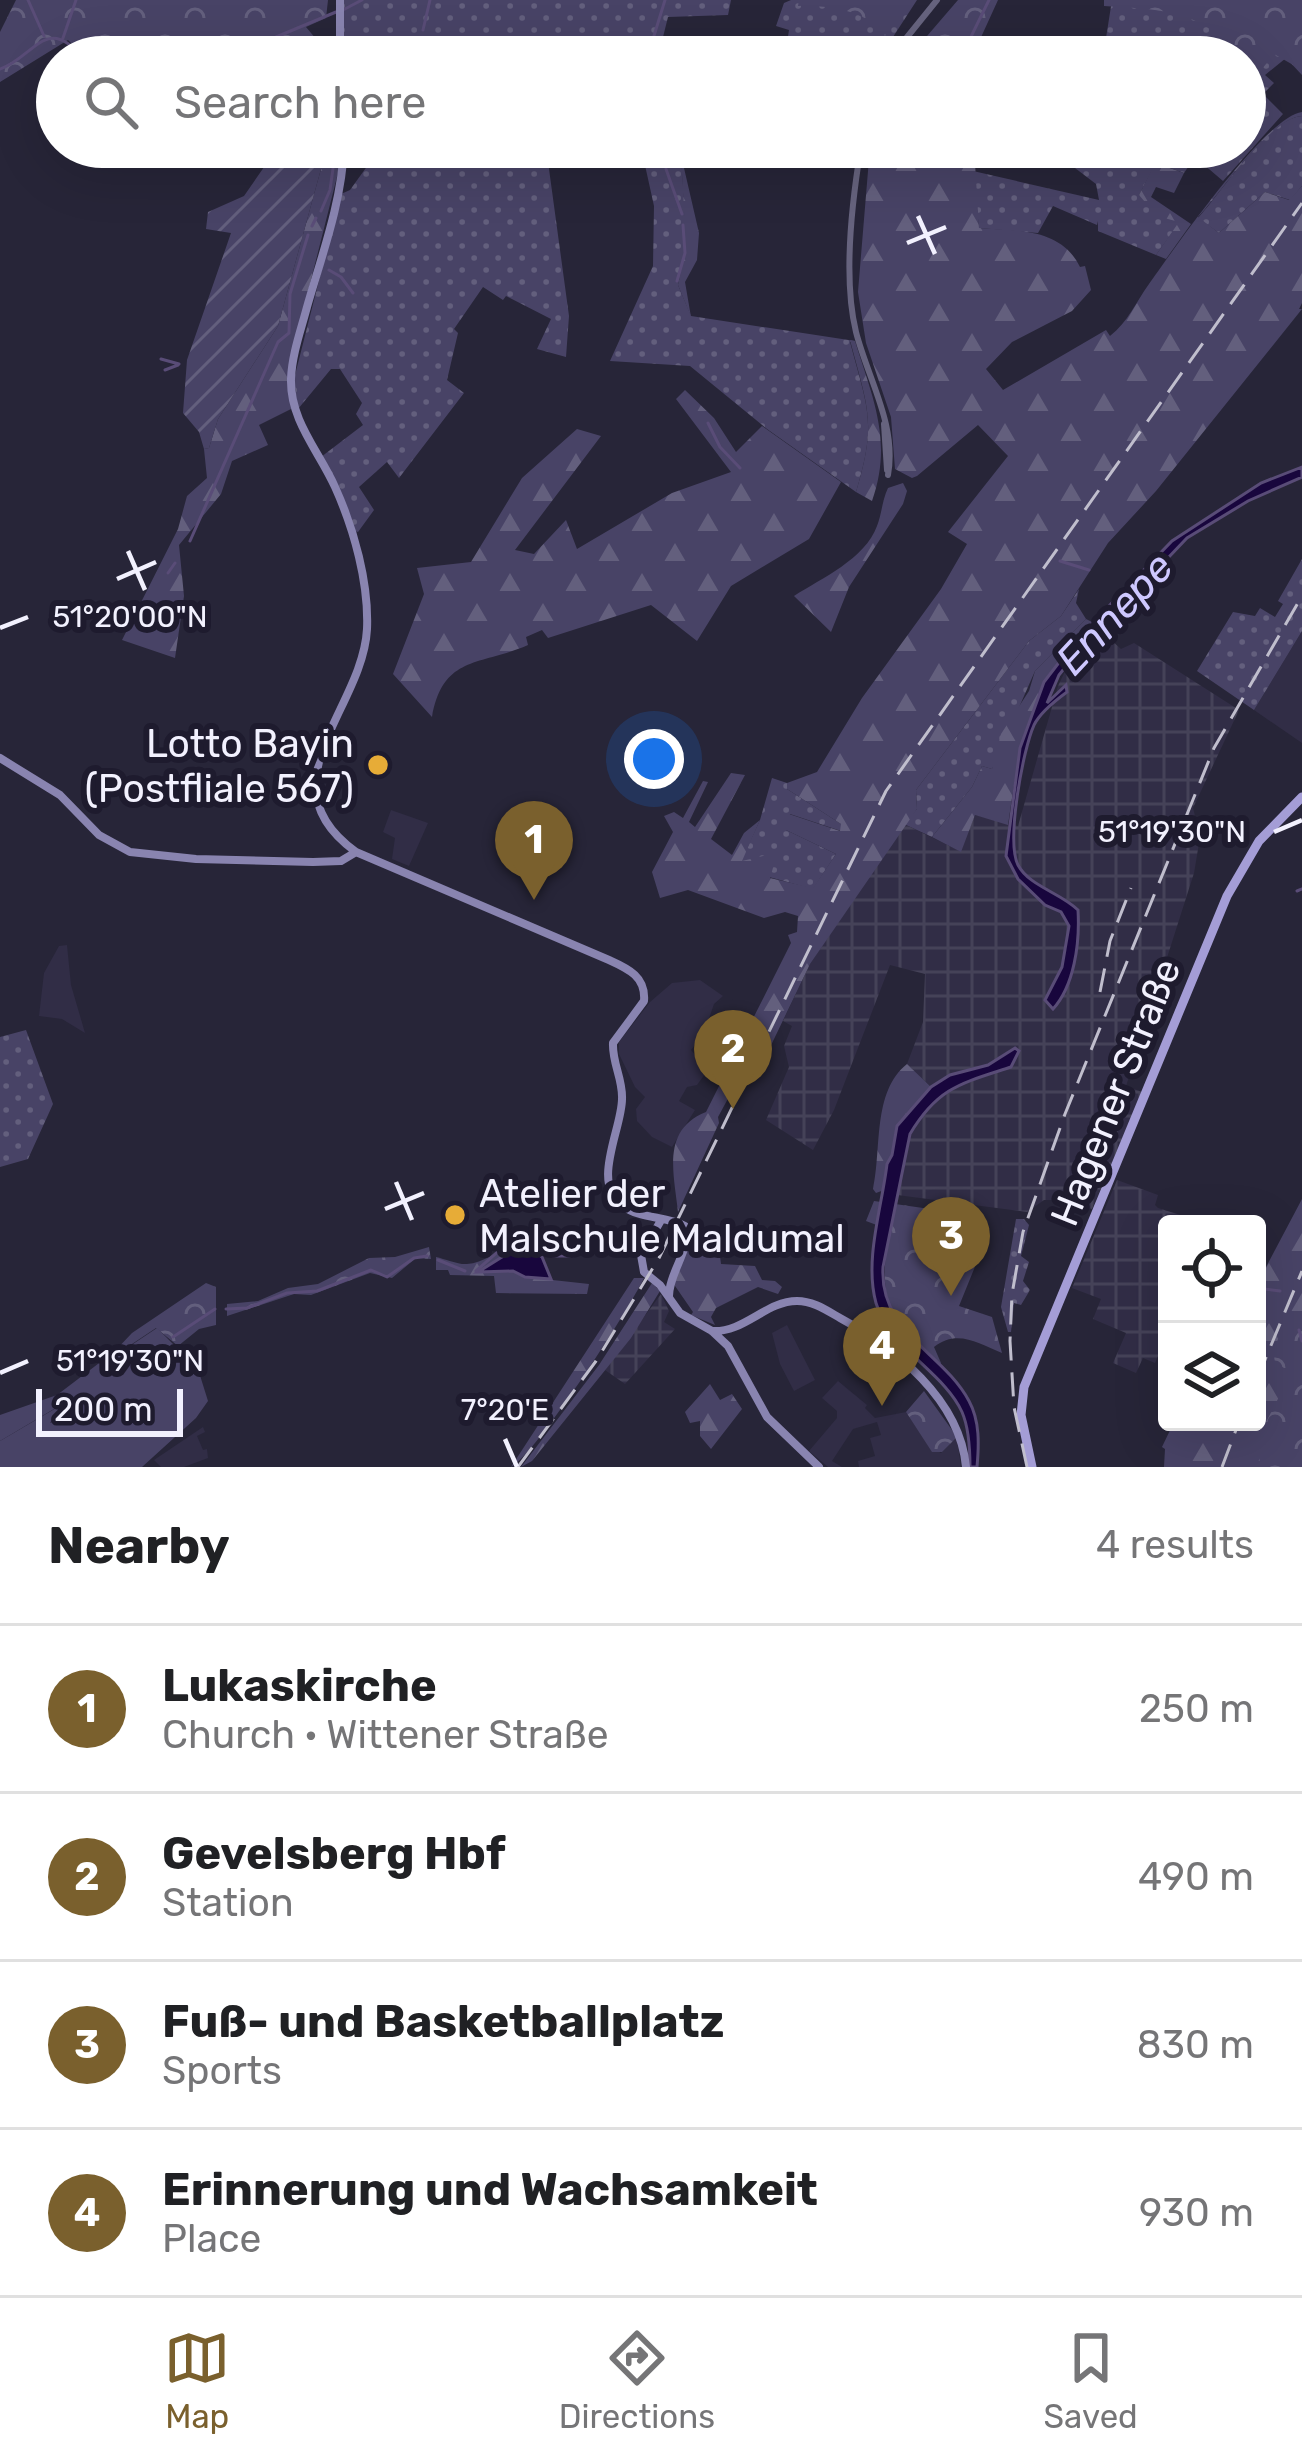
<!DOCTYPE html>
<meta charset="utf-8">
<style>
:root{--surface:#fff;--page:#f2f2f2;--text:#202124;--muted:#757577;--line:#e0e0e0;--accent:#7a602d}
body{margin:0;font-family:Rubik,sans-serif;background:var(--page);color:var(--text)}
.controls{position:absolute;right:36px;bottom:36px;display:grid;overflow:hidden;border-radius:12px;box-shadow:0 12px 48px #0002}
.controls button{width:108px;height:108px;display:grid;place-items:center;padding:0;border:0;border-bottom:3px solid var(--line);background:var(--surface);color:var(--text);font:60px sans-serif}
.scale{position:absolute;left:36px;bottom:30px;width:147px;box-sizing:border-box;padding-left:12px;border:6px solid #f2f1fe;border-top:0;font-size:33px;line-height:42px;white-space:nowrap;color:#f2f1fe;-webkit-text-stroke:9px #1e1b2e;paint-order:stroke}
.you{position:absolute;left:654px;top:759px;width:42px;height:42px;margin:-30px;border:9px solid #fff;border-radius:50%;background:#1a73e8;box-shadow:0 0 0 18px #1a73e833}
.badge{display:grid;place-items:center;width:78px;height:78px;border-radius:50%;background:var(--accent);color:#fff;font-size:39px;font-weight:700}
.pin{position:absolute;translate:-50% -99px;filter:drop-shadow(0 3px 6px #0008)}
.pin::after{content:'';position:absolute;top:63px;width:42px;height:36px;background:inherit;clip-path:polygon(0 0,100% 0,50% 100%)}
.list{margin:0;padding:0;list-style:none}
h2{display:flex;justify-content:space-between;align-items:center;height:156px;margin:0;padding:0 48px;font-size:51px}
h2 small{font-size:39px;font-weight:400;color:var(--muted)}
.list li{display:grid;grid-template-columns:78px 1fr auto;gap:36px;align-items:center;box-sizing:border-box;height:168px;padding:0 48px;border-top:3px solid var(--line)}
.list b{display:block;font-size:45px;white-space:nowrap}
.list p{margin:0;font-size:39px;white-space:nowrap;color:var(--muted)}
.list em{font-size:39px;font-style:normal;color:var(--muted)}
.icon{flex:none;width:66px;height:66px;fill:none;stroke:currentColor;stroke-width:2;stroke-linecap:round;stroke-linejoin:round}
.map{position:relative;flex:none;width:1302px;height:1467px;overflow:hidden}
.search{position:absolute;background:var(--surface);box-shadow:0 12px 48px #0002;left:36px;right:36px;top:36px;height:132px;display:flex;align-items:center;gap:30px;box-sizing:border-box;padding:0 42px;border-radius:66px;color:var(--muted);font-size:45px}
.sheet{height:828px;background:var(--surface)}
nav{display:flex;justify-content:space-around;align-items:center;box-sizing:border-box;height:168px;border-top:3px solid var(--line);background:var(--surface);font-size:33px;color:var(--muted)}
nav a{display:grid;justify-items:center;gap:6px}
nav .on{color:var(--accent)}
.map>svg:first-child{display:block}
</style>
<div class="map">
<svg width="1302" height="1467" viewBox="0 0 1302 1467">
<defs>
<pattern id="industrial-grid" width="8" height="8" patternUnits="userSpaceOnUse" patternTransform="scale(3)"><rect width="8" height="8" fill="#312d46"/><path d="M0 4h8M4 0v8" fill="none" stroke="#454258"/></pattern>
<pattern id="grass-dots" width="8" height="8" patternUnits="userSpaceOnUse" patternTransform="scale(3)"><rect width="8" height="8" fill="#484366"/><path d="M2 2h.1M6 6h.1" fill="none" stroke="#635f7d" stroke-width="1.8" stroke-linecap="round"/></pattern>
<pattern id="forest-firs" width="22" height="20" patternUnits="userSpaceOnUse" patternTransform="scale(3)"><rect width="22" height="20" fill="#484366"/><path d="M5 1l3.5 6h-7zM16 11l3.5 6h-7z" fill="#635f7d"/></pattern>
<pattern id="park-crowns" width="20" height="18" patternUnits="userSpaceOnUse" patternTransform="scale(3)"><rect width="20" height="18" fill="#484366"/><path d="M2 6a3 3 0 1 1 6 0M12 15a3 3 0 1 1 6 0" fill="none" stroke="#635f7d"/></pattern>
<pattern id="garden-furrows" width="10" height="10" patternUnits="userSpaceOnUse" patternTransform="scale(3)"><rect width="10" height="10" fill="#484366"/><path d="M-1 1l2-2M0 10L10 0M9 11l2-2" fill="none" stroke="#635f7d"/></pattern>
</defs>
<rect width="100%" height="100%" fill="#272538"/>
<!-- built -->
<path fill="#312d46" d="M 1302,631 L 1302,743 L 1254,710 Z
M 391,810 L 428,823 L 409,866 L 392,859 L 395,838 L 383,832 Z
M 67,945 L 71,985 L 85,1033 L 62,1019 L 39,1016 L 44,973 L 59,946 Z
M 700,980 L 723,996 L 714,1004 L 704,1033 L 691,1050 L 708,1070 L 697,1085 L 687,1087 L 679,1101 L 695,1110 L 672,1147 L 652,1137 L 637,1121 L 636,1109 L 645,1097 L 635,1087 L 619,1054 L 619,1042 L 650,1002 L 672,983 Z
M 787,1325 L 815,1380 L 794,1391 L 780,1364 L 772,1333 Z
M 838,1381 L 867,1405 L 865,1408 L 875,1418 L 906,1412 L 929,1446 L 941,1453 L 957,1437 L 961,1467 L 859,1467 L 858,1461 L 875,1456 L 870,1438 L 881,1435 L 877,1422 L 853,1429 L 832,1461 L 842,1467 L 828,1467 L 809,1451 L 837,1418 L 837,1411 L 822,1398 Z
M 203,1427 L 205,1432 L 197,1436 L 203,1450 L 207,1449 L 208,1458 L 184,1467 L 161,1467 L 154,1460 Z"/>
<!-- industrial -->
<path fill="url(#industrial-grid)" d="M 1100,630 L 1121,649 L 1134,643 L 1239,710 L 1193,808 L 1200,837 L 1194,873 L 1126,1086 L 1142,1092 L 1092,1209 L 1061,1200 L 1044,1200 L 1027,1212 L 882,1193 L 931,1087 L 907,1064 L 923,1022 L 925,974 L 890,965 L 834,1110 L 813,1150 L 766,1120 L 789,1067 L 784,1046 L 792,1026 L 783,1021 L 810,964 L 904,824 L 960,851 L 975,815 L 1018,826 L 1058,686 L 1070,661 Z
M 1117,1180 L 1158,1195 L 1155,1205 L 1158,1208 L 1193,1219 L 1193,1224 L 1167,1224 L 1167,1349 L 1162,1347 L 1155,1363 L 1143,1358 L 1136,1373 L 1113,1363 L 1126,1333 L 1093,1319 L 1101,1299 L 1072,1288 Z
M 661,1294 L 669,1311 L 664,1322 L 675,1329 L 625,1384 L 605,1370 Z"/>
<!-- grass -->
<path fill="url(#grass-dots)" d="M 343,0 L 731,0 L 728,15 L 668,17 L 658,57 L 617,57 L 616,53 L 585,57 L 455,57 L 441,48 L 428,57 L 343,57 Z
M 791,0 L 917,0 L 880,57 L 774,57 L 787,43 L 789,30 L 776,26 L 784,3 Z
M 1112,0 L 1302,0 L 1302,75 L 1286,58 L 1265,75 L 1274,83 L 1263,94 L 1283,114 L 1223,181 L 1195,157 L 1184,173 L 1156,163 L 1139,195 L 1180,222 L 1156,255 L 1098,231 L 1098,221 L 1097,225 L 1053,206 L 1038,233 L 979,228 L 973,171 L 1099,200 L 1096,184 L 1075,168 L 1075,147 L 1245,147 L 1245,57 L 1103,57 Z
M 1302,116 L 1302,186 L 1290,200 L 1265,192 L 1219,233 L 1198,218 C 1221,193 1270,117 1302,116 Z
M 381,147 L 546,147 L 569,316 L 566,357 L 537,349 L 551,319 L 506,296 L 503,300 L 483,287 L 454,329 L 458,333 L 447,380 L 464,393 L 399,478 L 387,462 L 359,487 L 374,510 L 358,532 L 355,531 L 321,457 L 363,425 L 356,414 L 362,403 L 340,369 L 331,369 L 298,409 L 294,379 L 341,194 L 350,190 Z
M 641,147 L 678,147 L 681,155 L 687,248 L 678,285 L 691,316 L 855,341 L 850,342 C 868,410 877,422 856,492 L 767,429 L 690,366 L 610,361 L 653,266 L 654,206 Z
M 1302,559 L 1302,631 L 1254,710 L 1197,671 L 1233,612 L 1255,616 L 1260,608 L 1275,617 L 1283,604 L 1278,601 Z
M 1079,589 L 1076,603 L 1086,619 L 1035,671 L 992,769 L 982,766 L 972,787 L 932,837 L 904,824 L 917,809 L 916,790 L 1029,641 L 1061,616 Z
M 772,778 L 787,783 L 787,789 L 841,824 L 841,831 L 790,814 L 786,830 L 836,854 L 813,889 L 769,877 L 741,861 L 760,820 Z
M 26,1030 L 53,1104 L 28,1159 L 0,1167 L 0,1037 Z
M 1016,1219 L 1024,1219 L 1029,1225 L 1021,1256 L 1029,1262 L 1023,1281 L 1030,1290 L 1021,1305 L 1014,1303 L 1011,1332 L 1008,1332 L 1001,1307 Z"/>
<!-- forest -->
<path fill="url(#forest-firs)" d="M 1302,112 L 1302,116 C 1270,118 1221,193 1198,217 L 1219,233 L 1265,192 L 1289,200 L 1302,186 L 1302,303 L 1299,309 L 1302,309 L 1156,491 L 1108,543 L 1061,616 L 1029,641 L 916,790 L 917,809 L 810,964 L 763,1062 L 750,1058 L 718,1117 L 719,1123 L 678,1212 C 674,1173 661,1130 706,1112 L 791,943 L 788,935 L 797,932 L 798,916 L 785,912 L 764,918 L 688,890 L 660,898 L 652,872 L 673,832 L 664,816 L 674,812 L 683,818 L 703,781 L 708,782 L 689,822 L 695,827 L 731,773 L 745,775 L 711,839 L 732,855 L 744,833 L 760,820 L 742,861 L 767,855 L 775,861 L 770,878 L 813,888 L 836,854 L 786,830 L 782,822 L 789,814 L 840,831 L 841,824 L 787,789 L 787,783 L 817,772 L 862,698 L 941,589 L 967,544 L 948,532 L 1008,456 L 978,425 L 917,476 L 912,478 L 895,469 L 891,417 L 866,343 L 858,292 L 870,147 L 974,147 L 979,228 C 1018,231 1061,228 1080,267 L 1085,266 L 1091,290 L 1072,311 L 1012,342 L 986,369 L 1003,390 L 1106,330 L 1110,336 C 1128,322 1136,302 1149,284 C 1174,249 1265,117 1302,112 Z
M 327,147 L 341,147 L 341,161 L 291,359 L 291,409 L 259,425 L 268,445 L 232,461 L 221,494 L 179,545 L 184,596 L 175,658 L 122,640 L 178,529 L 187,496 L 207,478 L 204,449 L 209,448 L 218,419 L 278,326 Z
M 681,155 L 699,233 L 697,260 L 685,282 L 691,317 L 678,285 L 686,248 Z
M 1155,163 L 1184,173 L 1174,193 L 1156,187 L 1151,197 L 1191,224 L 1166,259 L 1156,255 L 1179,222 L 1157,216 L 1139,195 Z
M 850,340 L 855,341 C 873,399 893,441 872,501 L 856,492 C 877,422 868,409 850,340 Z
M 685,390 L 714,418 L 736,452 L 762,426 L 841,482 L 809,539 L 731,586 L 697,641 L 651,605 L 548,638 L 542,630 L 526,637 L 528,645 C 480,666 443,655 432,717 L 393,674 L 424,594 L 417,568 L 471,562 L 522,478 L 577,429 L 601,436 L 515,550 L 534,554 L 566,520 L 577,549 L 672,493 L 731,472 L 676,399 Z
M 903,483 L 907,491 L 903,504 L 849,587 L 831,632 L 794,596 C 822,578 865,559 877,526 C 882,513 882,501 888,488 Z
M 1086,619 L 1094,623 C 1029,683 1020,742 1008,825 L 975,815 L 961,852 L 932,837 L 972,787 L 982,766 L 992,769 L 1001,734 L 1029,691 L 1035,671 Z
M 907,1064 L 931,1087 L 897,1126 L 884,1190 L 876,1193 L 873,1189 C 882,1149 872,1092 907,1064 Z
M 1302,1199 L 1302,1467 L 1164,1467 L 1165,1449 L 1162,1447 L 1174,1422 L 1257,1422 L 1257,1323 L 1264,1307 L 1257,1300 L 1257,1284 Z
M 535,1237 L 532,1248 L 515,1249 L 481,1272 L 513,1271 L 525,1277 L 589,1284 L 587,1294 L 496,1293 L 494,1276 L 450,1275 L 448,1270 L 436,1270 L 436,1257 C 445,1259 459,1265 467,1264 C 493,1262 509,1237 535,1237 Z
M 686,1247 L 720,1256 L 721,1264 L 755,1266 L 762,1280 L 775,1281 L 782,1287 L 778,1294 L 758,1287 L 716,1308 L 711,1317 L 715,1325 L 691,1315 L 693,1312 L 673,1283 Z
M 634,1278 L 644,1278 C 628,1311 537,1453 511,1467 Z
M 652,1283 L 660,1291 L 631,1338 L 532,1461 L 521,1467 L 599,1365 Z
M 710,1384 L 720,1400 L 732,1394 L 742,1409 L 711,1449 L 700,1436 L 700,1421 L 690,1423 L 685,1412 Z
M 57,1395 L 64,1403 L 0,1441 L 0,1415 Z"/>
<!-- park -->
<path fill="url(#park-crowns)" d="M 16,0 L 328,0 L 326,18 L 306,27 L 321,45 L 321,57 L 85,57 L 68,40 L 0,82 L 0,32 Z
M 799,0 L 907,0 L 885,36 C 872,11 824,4 798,6 Z
M 958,0 L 998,0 L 972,57 L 909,57 Z
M 1104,0 L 1302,0 L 1302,70 L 1274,54 L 1262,69 C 1200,15 1186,10 1104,6 Z
M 874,1201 L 958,1213 L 956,1237 L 985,1242 L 959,1306 L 992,1317 L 1002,1353 C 978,1343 957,1329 934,1347 L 941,1363 L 938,1366 C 889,1313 876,1303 890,1230 L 866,1221 Z
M 429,1247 L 431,1259 L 416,1258 L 392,1278 L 370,1273 L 311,1295 L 294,1294 L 227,1316 L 227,1304 L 258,1301 L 288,1288 L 318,1284 L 369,1258 L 395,1257 Z
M 206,1283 L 216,1287 L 216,1325 L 199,1329 L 178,1346 L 156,1328 L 123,1350 L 115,1351 L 132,1333 Z
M 1290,1311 L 1302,1317 L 1302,1467 L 1259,1467 L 1262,1430 L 1282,1391 L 1287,1370 L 1275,1362 L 1273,1351 Z
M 924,1391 L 957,1437 L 942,1452 L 932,1452 L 906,1412 Z"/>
<!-- garden -->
<path fill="url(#garden-furrows)" d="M 278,147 L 327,147 L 278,326 L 218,419 L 209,448 L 204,449 L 199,432 L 183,413 L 187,360 L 231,233 L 206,229 L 208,212 L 244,196 Z"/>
<!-- pitch -->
<path fill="#484366" d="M 157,1328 L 198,1369 L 208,1401 L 196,1418 L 142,1467 L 0,1467 L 0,1441 L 63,1404 L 57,1395 L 115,1351 L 124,1350 Z"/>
<!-- water -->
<path fill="#18063d" stroke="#594c77" stroke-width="3" d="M 1302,467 L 1302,477 L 1248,501 L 1187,538 L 1070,661 L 1059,675 L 1047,703 L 1066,685 L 1067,692 C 1056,700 1040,713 1034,725 C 1023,749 1006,841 1018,865 C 1029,886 1061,893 1078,910 C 1080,944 1074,986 1053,1009 L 1045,1000 L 1062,967 L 1069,926 L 1061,912 L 1045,905 L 1018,879 L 1006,856 L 1020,748 L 1044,682 L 1077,639 L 1172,541 L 1261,483 Z
M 1015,1048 L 1019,1051 L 1011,1067 C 962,1083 938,1087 910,1134 L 883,1267 C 879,1333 943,1352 969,1401 C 980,1421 979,1445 977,1467 L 970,1467 C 970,1450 969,1428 962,1412 C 944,1372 889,1348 876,1303 C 864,1260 882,1207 887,1164 L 892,1155 L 897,1126 L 931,1087 L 950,1075 L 988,1065 Z
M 528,1247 L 542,1257 L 551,1279 L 525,1277 L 513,1271 L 478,1272 L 515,1249 Z"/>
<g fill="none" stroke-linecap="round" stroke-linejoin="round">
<!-- stream -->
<path stroke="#594c77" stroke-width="3" d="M 28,0 L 44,36
M 343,10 L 362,0
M 423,30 L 430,0
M 63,38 L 76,0
M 252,57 L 276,37 L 336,12
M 643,57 L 653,39 L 665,0
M 961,57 L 989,0
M 0,69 C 32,59 47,13 81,57
M 660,147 L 663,161
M 666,169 L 682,214
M 321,211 L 330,190 L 336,147
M 312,226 L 316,218
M 329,270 L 341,277 L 353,293
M 677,281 L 685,253 L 683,225
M 161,359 L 179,364
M 165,370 L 178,365
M 708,423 L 720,447 L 740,468
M 190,541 L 278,342 L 289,333 L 290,294 L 308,235
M 1060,561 L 1089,570
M 168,573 L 175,563
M 1297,891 L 1302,889
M 599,1247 L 622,1254
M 438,1260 L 465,1271
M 476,1271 L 518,1234 L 552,1256 L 573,1256
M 1257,1288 L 1280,1291
M 226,1309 L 247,1308 L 287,1293 L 317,1291 L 371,1270 L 387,1277 L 414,1258 L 427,1256
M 1299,1330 L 1302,1341
M 173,1337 L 215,1309"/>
<!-- tertiary -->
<path stroke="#66637e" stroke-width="6" d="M 891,57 L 937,0
M 861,147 C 852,201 843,279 856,332 C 868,379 897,425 888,475
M 884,424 L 887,470"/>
<!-- secondary -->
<path stroke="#8984b0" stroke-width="8" d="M 340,0 L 340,57
M 344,147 C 342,201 322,255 307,307 C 301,330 292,354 291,379 C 290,421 319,451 335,487 C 354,529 369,583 367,629 C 363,709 261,784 356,852 L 609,960 C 629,969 646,977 644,1001 L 613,1043 C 612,1063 623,1079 622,1099 C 622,1129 590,1184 623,1206 C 640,1219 666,1216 685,1226 C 692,1249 669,1272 669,1296
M 0,758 L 60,795 L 99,835 L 130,852 L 196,859 L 313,862 L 341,861 L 356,852
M 660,1222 L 641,1255 L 644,1272 L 660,1285 L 680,1313 L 712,1331 L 728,1346 L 767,1417 L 819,1467
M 712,1331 C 744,1333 766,1301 797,1301 C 813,1301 826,1310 840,1318 C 895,1348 960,1399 966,1467"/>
<!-- primary -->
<path stroke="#a49dd6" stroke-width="9" d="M 1032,1467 L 1021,1415 L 1024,1387 L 1227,896 L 1259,841 L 1302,797"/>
<!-- rail -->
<path stroke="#c0becd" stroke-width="3" stroke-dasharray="24 12" stroke-linecap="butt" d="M 1100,992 L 1110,941 L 1131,888
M 1257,1379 L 1302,1271
M 518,1467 L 596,1361 L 659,1258 L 886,791 L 1302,203
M 1027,1467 L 1014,1407 L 1010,1341 L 1012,1294 L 1023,1232 L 1065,1114 L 1214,748 L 1302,596
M 1222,1467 L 1239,1422"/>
</g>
<!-- ticks -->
<path fill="none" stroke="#f2f1fe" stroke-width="4.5" d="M 918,216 L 935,254M 907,243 L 946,227M 128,551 L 145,590M 117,579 L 156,562M 0,628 L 28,617M 1274,832 L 1302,820M 396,1182 L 412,1220M 385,1209 L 424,1193M 0,1373 L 28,1361M 505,1439 L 517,1467"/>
<!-- markers -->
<g fill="#e7ac37" stroke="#1e1b2e" stroke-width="4.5">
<circle cx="378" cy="765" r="12"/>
<circle cx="455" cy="1215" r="12"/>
</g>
<g text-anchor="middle" stroke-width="12" stroke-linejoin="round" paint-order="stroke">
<!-- poi labels -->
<g font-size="39" fill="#f2f1fe" stroke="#1e1b2e" text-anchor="end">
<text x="354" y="757">Lotto Bayin<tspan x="354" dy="45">(Postfliale 567)</tspan></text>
<text x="479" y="1207" text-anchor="start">Atelier der<tspan x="479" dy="45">Malschule Maldumal</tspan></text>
</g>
<!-- street labels -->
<g font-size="39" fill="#f2f1fe" stroke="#1e1b2e">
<text transform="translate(1115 1092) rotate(-68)" y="14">Hagener Straße</text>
</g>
<!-- water labels -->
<g font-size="42" font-style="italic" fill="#cec8ff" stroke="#1e1b2e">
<text transform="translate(1114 613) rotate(-47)" y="15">Ennepe</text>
</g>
</g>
<g font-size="30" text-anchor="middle" fill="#f2f1fe" stroke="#1e1b2e" stroke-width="12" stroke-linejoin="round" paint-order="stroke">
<text x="130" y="627">51°20'00"N</text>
<text x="1172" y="842">51°19'30"N</text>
<text x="130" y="1371">51°19'30"N</text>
<text x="505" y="1420">7°20'E</text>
</g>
</svg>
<div class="controls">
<button><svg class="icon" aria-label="locate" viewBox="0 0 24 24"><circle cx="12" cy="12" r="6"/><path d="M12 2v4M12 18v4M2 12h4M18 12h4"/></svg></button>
<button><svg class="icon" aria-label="layers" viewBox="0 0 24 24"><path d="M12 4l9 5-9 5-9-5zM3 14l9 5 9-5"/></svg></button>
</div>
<div class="scale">200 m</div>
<div class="you"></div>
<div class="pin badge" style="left:534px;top:900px">1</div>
<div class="pin badge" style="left:733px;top:1109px">2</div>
<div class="pin badge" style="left:951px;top:1296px">3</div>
<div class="pin badge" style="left:882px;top:1406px">4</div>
<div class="search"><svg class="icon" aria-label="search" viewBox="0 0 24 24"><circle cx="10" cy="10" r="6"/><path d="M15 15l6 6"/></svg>Search here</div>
</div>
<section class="sheet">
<h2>Nearby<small>4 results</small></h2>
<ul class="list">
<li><span class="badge">1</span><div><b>Lukaskirche</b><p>Church · Wittener Straße</p></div><em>250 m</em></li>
<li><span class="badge">2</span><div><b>Gevelsberg Hbf</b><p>Station</p></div><em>490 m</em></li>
<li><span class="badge">3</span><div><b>Fuß- und Basketballplatz</b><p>Sports</p></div><em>830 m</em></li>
<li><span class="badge">4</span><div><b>Erinnerung und Wachsamkeit</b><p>Place</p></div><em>930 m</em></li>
</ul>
</section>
<nav>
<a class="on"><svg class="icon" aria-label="map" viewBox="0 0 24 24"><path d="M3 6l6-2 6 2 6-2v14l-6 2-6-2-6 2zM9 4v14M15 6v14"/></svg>Map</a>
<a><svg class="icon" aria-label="directions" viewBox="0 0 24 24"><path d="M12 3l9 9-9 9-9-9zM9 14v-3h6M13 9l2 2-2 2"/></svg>Directions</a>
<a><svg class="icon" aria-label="saved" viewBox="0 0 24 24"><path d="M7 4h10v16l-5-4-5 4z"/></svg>Saved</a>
</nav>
